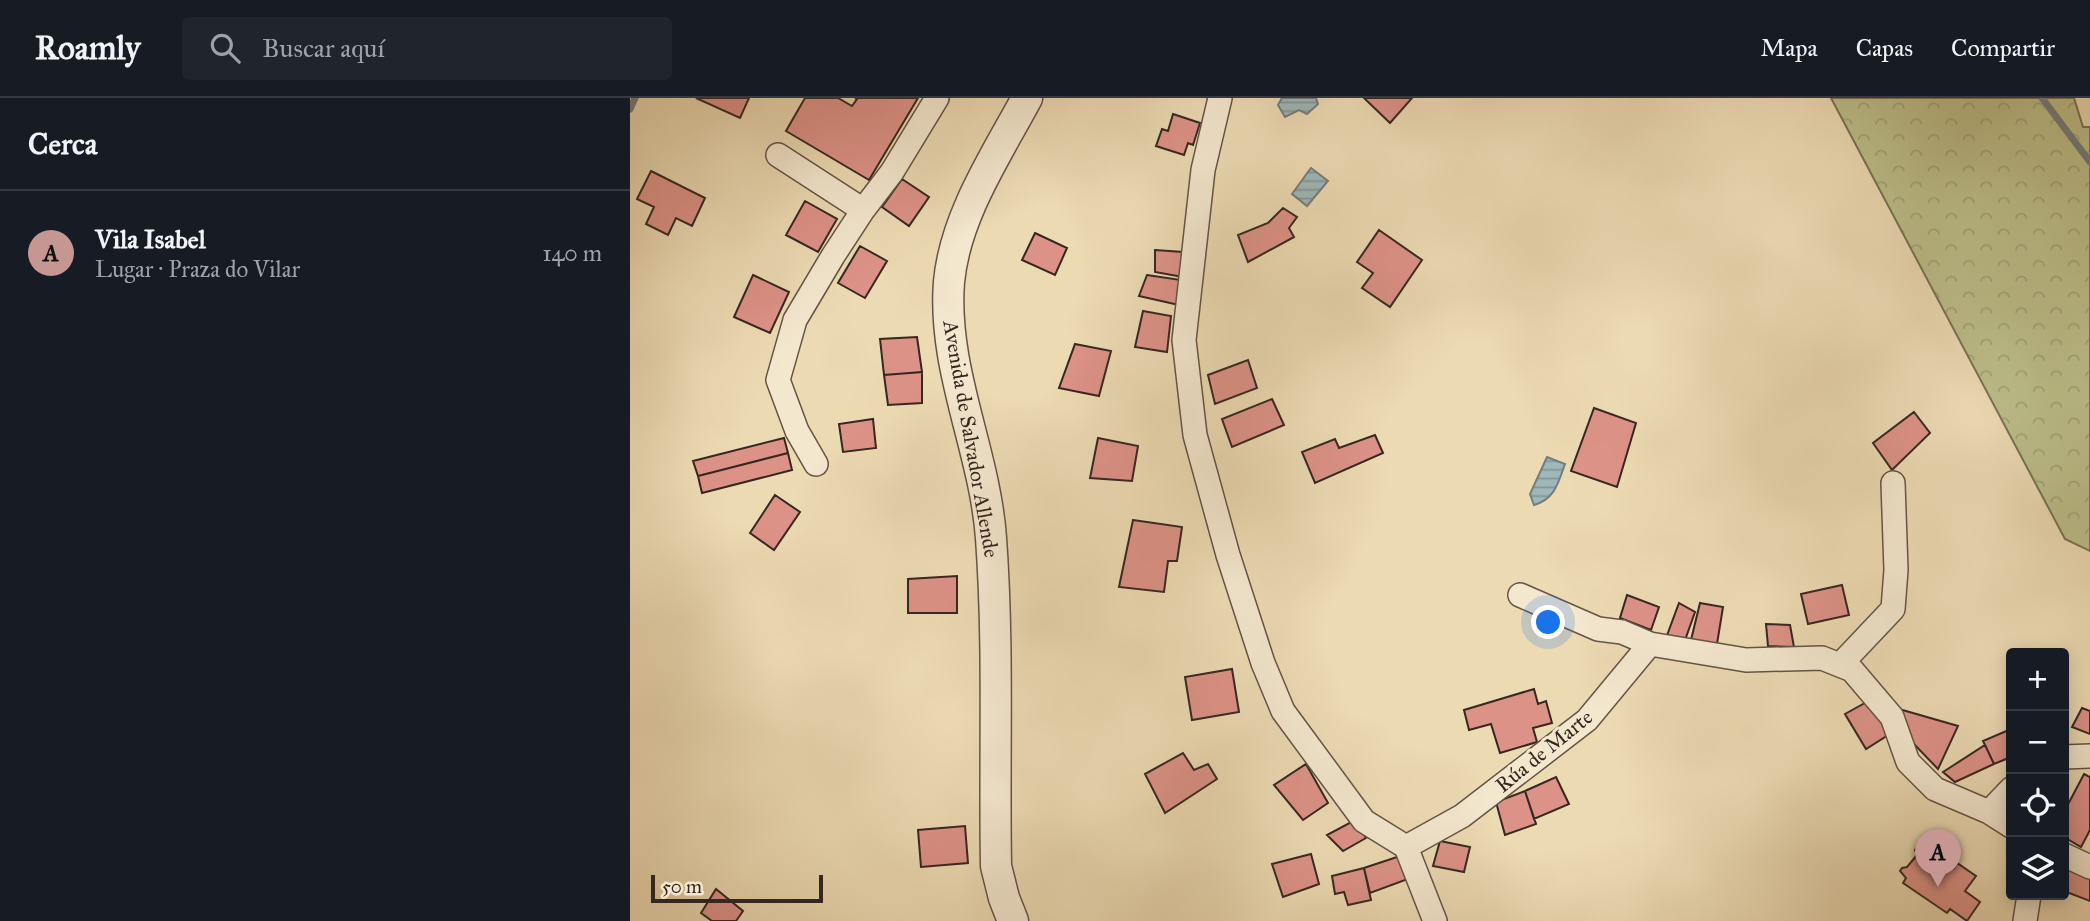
<!DOCTYPE html>
<html lang="es">
<meta charset="utf-8">
<style>
:root{--surface:#171b24;--page:#20242c;--text:#f1f3f6;--muted:#9ea1a6;--line:#363941;--accent:#c59692}
body{margin:0;font-family:"IM FELL Great Primer",serif;background:var(--page);color:var(--text)}
.controls{position:absolute;right:21px;bottom:21px;display:grid;overflow:hidden;border-radius:7px;box-shadow:0 4px 18px #0003}
.controls button{width:63px;height:63px;display:grid;place-items:center;padding:0;border:0;border-bottom:2px solid var(--line);background:var(--surface);color:var(--text);font:35px sans-serif}
.scale{position:absolute;left:21px;bottom:18px;width:172px;box-sizing:border-box;padding-left:7px;border:4px solid #362721;border-top:0;font-size:19px;line-height:24px;white-space:nowrap;color:#362721;-webkit-text-stroke:5px #f3e7ce;paint-order:stroke}
.you{position:absolute;left:919px;top:525px;width:24px;height:24px;margin:-18px;border:5px solid #fff;border-radius:50%;background:#1a73e8;box-shadow:0 0 0 10px #1a73e833}
.badge{display:grid;place-items:center;width:46px;height:46px;border-radius:50%;background:var(--accent);color:#111;font-size:23px;font-weight:700}
.pin{position:absolute;translate:-50% -58px;filter:drop-shadow(0 2px 4px #0008)}
.pin::after{content:'';position:absolute;top:37px;width:24px;height:21px;background:inherit;clip-path:polygon(0 0,100% 0,50% 100%)}
.list{margin:0;padding:0;list-style:none}
h2{display:flex;justify-content:space-between;align-items:center;height:91px;margin:0;padding:0 28px;font-size:30px}
h2 small{font-size:23px;font-weight:400;color:var(--muted)}
.list li{display:grid;grid-template-columns:46px 1fr auto;gap:21px;align-items:center;box-sizing:border-box;height:126px;padding:0 28px;border-top:2px solid var(--line)}
.list b{display:block;font-size:26px;white-space:nowrap}
.list p{margin:0;font-size:23px;white-space:nowrap;color:var(--muted)}
.list em{font-size:23px;font-style:normal;color:var(--muted)}
.icon{flex:none;width:38px;height:38px;fill:none;stroke:currentColor;stroke-width:2;stroke-linecap:round;stroke-linejoin:round}
.map{position:relative;flex:none;width:1460px;height:823px;overflow:hidden}
header{display:flex;align-items:center;gap:42px;box-sizing:border-box;height:98px;padding:0 35px;background:var(--surface);border-bottom:2px solid var(--line)}
header strong{font-size:33px}
nav{display:flex;gap:38px;margin-inline-start:auto;font-size:24px}
.search{width:490px;height:63px;background:var(--page);display:flex;align-items:center;gap:18px;box-sizing:border-box;padding:0 24px;border-radius:7px;color:var(--muted);font-size:26px}
main{display:flex}
aside{flex:1;background:var(--surface)}
.map>svg:first-child{display:block}
</style>
<header>
<strong>Roamly</strong>
<div class="search"><svg class="icon" aria-label="search" viewBox="0 0 24 24"><circle cx="10" cy="10" r="6"/><path d="M15 15l6 6"/></svg>Buscar aquí</div>
<nav><a>Mapa</a><a>Capas</a><a>Compartir</a></nav>
</header>
<main>
<aside>
<h2>Cerca<small></small></h2>
<ul class="list">
<li><span class="badge">A</span><div><b>Vila Isabel</b><p>Lugar · Praza do Vilar</p></div><em>140 m</em></li>
</ul>
</aside>
<div class="map">
<svg width="1460" height="823" viewBox="0 0 1460 823">
<defs>
<pattern id="forest-crowns" width="20" height="18" patternUnits="userSpaceOnUse" patternTransform="scale(1.75)"><rect width="20" height="18" fill="#bcbe8a"/><path d="M2 6a3 3 0 1 1 6 0M12 15a3 3 0 1 1 6 0" fill="none" stroke="#a2a377"/></pattern>
<pattern id="water-rules" width="6" height="5" patternUnits="userSpaceOnUse" patternTransform="scale(1.75)"><rect width="6" height="5" fill="#9fb7b8"/><path d="M0 2.5h6" fill="none" stroke="#829595"/></pattern>
</defs>
<rect width="100%" height="100%" fill="#ecdab3"/>
<filter id="stains"><feTurbulence type="fractalNoise" baseFrequency=".00286" numOctaves="4"/><feColorMatrix values="0 0 0 0 .2 0 0 0 0 .09 0 0 0 0 .02 0 0 0 .5 -.17"/></filter>
<radialGradient id="worn" r=".72"><stop offset=".6" stop-color="#630" stop-opacity="0"/><stop offset="1" stop-color="#630" stop-opacity=".3"/></radialGradient>
<!-- forest -->
<path fill="url(#forest-crowns)" stroke="#797256" stroke-width="2" d="M 1201,0 L 1444,0 L 1453,29 L 1460,29 L 1460,453 L 1435,441 Z"/>
<!-- water -->
<path fill="url(#water-rules)" stroke="#757d7c" stroke-width="2" d="M 652,0 L 686,0 L 688,6 L 677,16 L 669,12 L 655,19 L 648,7 Z
M 681,70 L 698,83 L 677,108 L 662,96 Z
M 917,359 L 935,366 C 928,385 925,401 904,407 L 900,396 Z"/>
<g fill="none" stroke-linecap="round" stroke-linejoin="round">
<!-- stream -->
<path stroke="#757d7c" stroke-width="7" d="M 1412,0 L 1460,64
M 0,11 L 5,0"/>
</g>
<!-- building -->
<path fill="#dd9288" stroke="#362721" stroke-width="2" d="M 66,0 L 119,0 L 110,20 Z
M 175,0 L 208,0 L 222,8 L 227,1 L 225,0 L 288,0 L 239,82 L 156,33 Z
M 734,0 L 782,0 L 760,25 Z
M 543,16 L 570,25 L 563,47 L 558,45 L 554,57 L 526,48 L 532,31 L 538,33 Z
M 21,73 L 75,100 L 62,128 L 46,120 L 38,137 L 16,126 L 24,109 L 7,101 Z
M 272,81 L 299,99 L 279,128 L 252,109 Z
M 175,103 L 207,121 L 188,154 L 156,137 Z
M 653,110 L 667,119 L 659,130 L 664,139 L 618,164 L 608,137 L 638,125 Z
M 749,132 L 792,162 L 760,209 L 732,190 L 743,175 L 727,164 Z
M 405,135 L 437,150 L 425,177 L 392,162 Z
M 230,148 L 257,163 L 235,200 L 208,185 Z
M 525,152 L 553,154 L 553,179 L 525,174 Z
M 123,177 L 159,194 L 140,235 L 104,219 Z
M 517,177 L 551,182 L 549,207 L 509,198 Z
M 513,213 L 541,218 L 537,254 L 505,249 Z
M 287,239 L 292,274 L 254,277 L 250,241 Z
M 445,246 L 481,253 L 469,298 L 429,290 Z
M 618,262 L 627,290 L 585,306 L 578,277 Z
M 292,274 L 292,305 L 258,307 L 254,277 Z
M 642,301 L 654,327 L 602,349 L 592,321 Z
M 964,310 L 1006,325 L 987,389 L 941,373 Z
M 1284,314 L 1300,335 L 1262,372 L 1243,345 Z
M 243,321 L 246,350 L 213,354 L 209,326 Z
M 745,337 L 753,355 L 685,385 L 672,354 L 705,341 L 709,350 Z
M 154,340 L 158,355 L 68,378 L 63,363 Z
M 468,340 L 508,348 L 502,383 L 460,380 Z
M 158,355 L 162,372 L 72,395 L 68,378 Z
M 145,397 L 170,414 L 144,452 L 120,435 Z
M 503,422 L 552,429 L 547,463 L 538,463 L 534,494 L 489,489 Z
M 327,478 L 327,515 L 278,515 L 278,481 Z
M 1212,487 L 1219,517 L 1178,526 L 1171,496 Z
M 997,497 L 1029,509 L 1021,532 L 990,520 Z
M 1049,505 L 1065,514 L 1054,545 L 1036,540 Z
M 1070,505 L 1093,509 L 1087,546 L 1061,542 Z
M 1136,526 L 1160,527 L 1164,549 L 1138,548 Z
M 602,571 L 609,614 L 562,622 L 555,579 Z
M 904,591 L 908,606 L 916,603 L 922,625 L 903,630 L 907,644 L 870,655 L 861,626 L 839,632 L 834,612 Z
M 1242,601 L 1263,634 L 1236,651 L 1215,616 Z
M 1452,610 L 1460,613 L 1460,636 L 1442,629 Z
M 1269,611 L 1328,628 L 1308,671 L 1281,643 Z
M 1381,631 L 1381,659 L 1364,666 L 1353,643 Z
M 1355,647 L 1364,666 L 1325,684 L 1313,674 Z
M 553,655 L 564,672 L 578,666 L 587,681 L 535,715 L 515,676 Z
M 676,666 L 698,705 L 673,722 L 644,687 Z
M 1454,676 L 1460,679 L 1460,732 L 1451,749 L 1434,739 L 1434,714 Z
M 926,679 L 939,706 L 904,721 L 895,693 Z
M 895,693 L 906,726 L 875,737 L 866,704 Z
M 725,722 L 736,740 L 713,753 L 697,737 Z
M 335,728 L 338,765 L 291,769 L 288,732 Z
M 810,743 L 840,749 L 834,774 L 803,768 Z
M 1288,748 L 1297,752 L 1300,749 L 1318,763 L 1317,765 L 1324,770 L 1327,765 L 1346,778 L 1335,793 L 1350,804 L 1337,823 L 1320,811 L 1317,815 L 1273,785 L 1276,780 L 1270,773 L 1272,770 L 1277,769 L 1287,757 L 1285,752 Z
M 681,756 L 689,786 L 653,799 L 642,766 Z
M 770,758 L 778,781 L 740,795 L 734,770 Z
M 1440,767 L 1460,777 L 1460,803 L 1434,793 L 1434,780 Z
M 734,770 L 741,802 L 718,807 L 714,794 L 705,796 L 702,778 Z
M 86,791 L 113,813 L 106,823 L 82,823 L 71,815 Z"/>
<g fill="none" stroke-linecap="round" stroke-linejoin="round">
<defs>
<path id="minor" d="M 590,0 L 573,72 L 554,242 L 565,337 L 598,457 L 633,565 L 653,613 L 734,723 L 776,749
M 148,57 L 233,112
M 186,366 L 167,333 L 148,282 L 165,222 L 203,158 L 233,112 L 262,74 L 307,0
M 890,497 L 968,531 L 992,534 L 1020,546
M 1210,567 L 1263,511 L 1266,472 L 1263,385
M 1434,659 L 1460,658
M 1359,714 L 1381,691
M 776,749 L 832,718 L 957,622 L 1020,546 L 1116,562 L 1192,560 L 1222,572 L 1262,619 L 1278,664 L 1305,691 L 1359,714 L 1381,728
M 776,749 L 805,823
M 1434,757 L 1460,769
M 1395,823 L 1399,797"/>
<path id="tertiary" d="M 383,823 L 374,800 L 366,768 C 364,659 369,549 361,440 C 355,354 312,271 319,184 C 325,118 367,56 397,0"/>
</defs>
<!-- minor casing -->
<use href="#minor" stroke="#645446" stroke-width="26"/>
<!-- tertiary casing -->
<use href="#tertiary" stroke="#645446" stroke-width="33"/>
<!-- minor -->
<use href="#minor" stroke="#f3e7ce" stroke-width="23"/>
<!-- tertiary -->
<use href="#tertiary" stroke="#f3e7ce" stroke-width="30"/>
</g>
<g text-anchor="middle" stroke-width="6" stroke-linejoin="round" paint-order="stroke">
<!-- street labels -->
<g font-size="21" fill="#362721" stroke="#f3e7ce">
<text transform="translate(341 341) rotate(80)" y="7">Avenida de Salvador Allende</text>
<text transform="translate(914 653) rotate(-39)" y="7">Rúa de Marte</text>
</g>
</g>
<rect width="100%" height="100%" filter="url(#stains)"/>
<rect width="100%" height="100%" fill="url(#worn)"/>
</svg>
<div class="controls">
<button>+</button>
<button>−</button>
<button><svg class="icon" aria-label="locate" viewBox="0 0 24 24"><circle cx="12" cy="12" r="6"/><path d="M12 2v4M12 18v4M2 12h4M18 12h4"/></svg></button>
<button><svg class="icon" aria-label="layers" viewBox="0 0 24 24"><path d="M12 4l9 5-9 5-9-5zM3 14l9 5 9-5"/></svg></button>
</div>
<div class="scale">50 m</div>
<div class="you"></div>
<div class="pin badge" style="left:1308px;top:789px">A</div>
</div>
</main>
